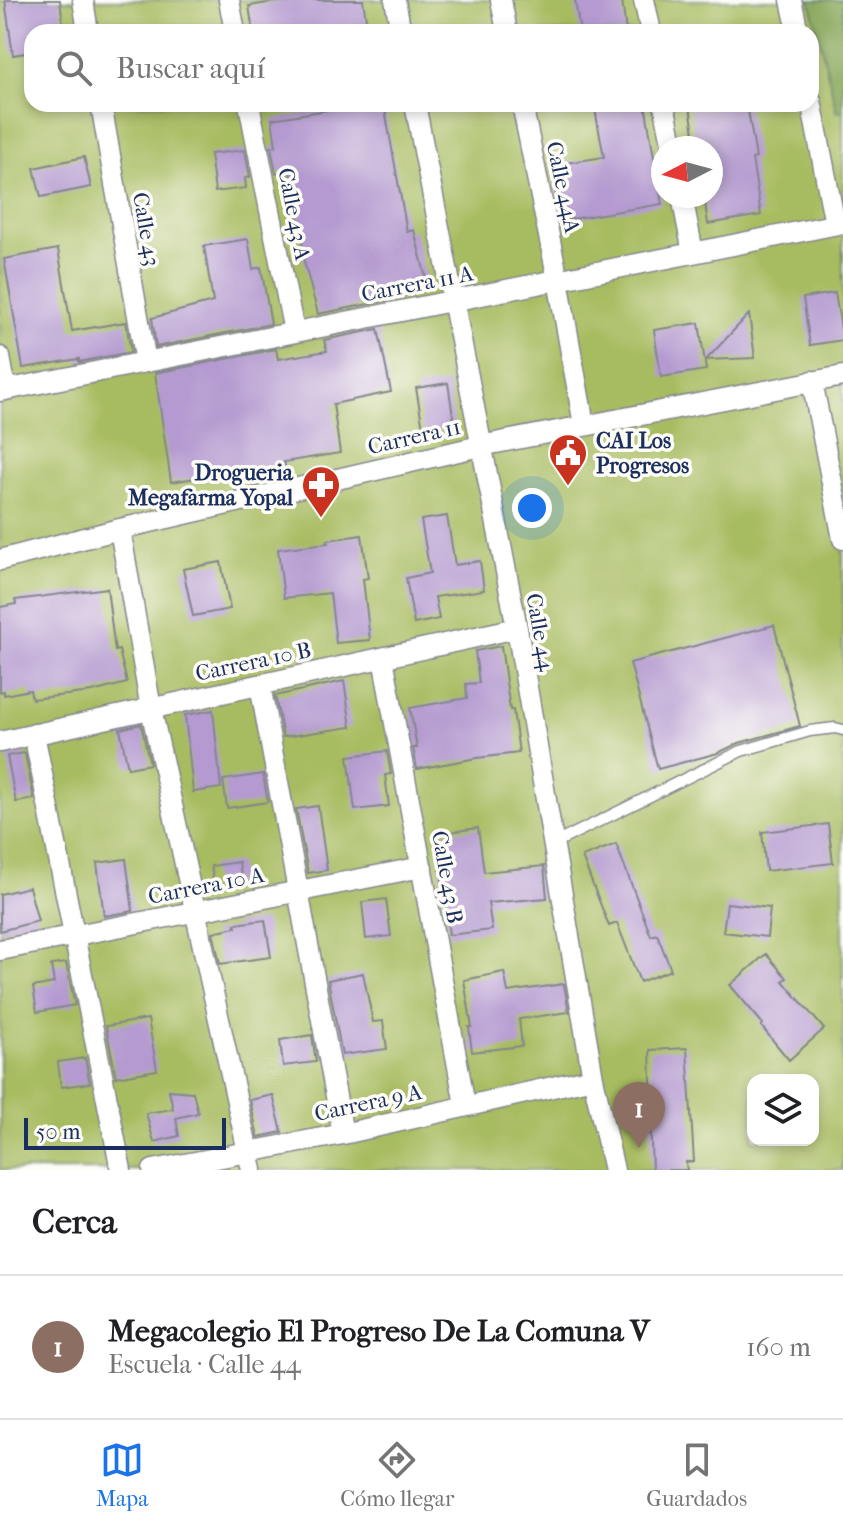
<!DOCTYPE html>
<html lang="es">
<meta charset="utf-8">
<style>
:root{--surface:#fff;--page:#f6f6f6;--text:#202124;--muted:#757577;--line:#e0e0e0;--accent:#1a73e8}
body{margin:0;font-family:"IM FELL French Canon",serif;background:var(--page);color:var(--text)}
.controls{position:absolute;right:24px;bottom:24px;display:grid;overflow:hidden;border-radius:16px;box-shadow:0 4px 12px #0003}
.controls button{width:72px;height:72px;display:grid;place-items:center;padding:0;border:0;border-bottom:2px solid var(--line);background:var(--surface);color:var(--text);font:40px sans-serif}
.compass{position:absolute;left:651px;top:136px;width:72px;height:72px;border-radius:50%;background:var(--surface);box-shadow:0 4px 12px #0003;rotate:264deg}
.scale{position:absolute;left:24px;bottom:20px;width:202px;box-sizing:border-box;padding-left:8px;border:4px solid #1b2f5e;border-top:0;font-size:22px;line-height:28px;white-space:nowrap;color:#1b2f5e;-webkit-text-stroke:6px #fdfcf7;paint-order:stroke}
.you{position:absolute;left:532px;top:508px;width:28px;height:28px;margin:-20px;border:6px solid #fff;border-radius:50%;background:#1a73e8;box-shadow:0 0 0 12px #1a73e833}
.badge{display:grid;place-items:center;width:52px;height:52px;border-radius:50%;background:var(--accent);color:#fff;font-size:26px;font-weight:700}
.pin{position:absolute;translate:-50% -66px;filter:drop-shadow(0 2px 4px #0008)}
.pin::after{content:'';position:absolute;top:42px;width:28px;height:24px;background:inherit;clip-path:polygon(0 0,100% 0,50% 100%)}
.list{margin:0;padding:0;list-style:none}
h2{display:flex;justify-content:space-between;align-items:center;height:104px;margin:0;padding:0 32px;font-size:34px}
h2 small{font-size:26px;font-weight:400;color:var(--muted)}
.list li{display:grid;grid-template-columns:52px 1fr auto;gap:24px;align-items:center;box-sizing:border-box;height:144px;padding:0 32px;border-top:2px solid var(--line)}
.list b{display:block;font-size:30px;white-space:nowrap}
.list p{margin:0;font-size:26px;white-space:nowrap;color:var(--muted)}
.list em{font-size:26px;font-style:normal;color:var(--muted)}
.icon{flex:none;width:44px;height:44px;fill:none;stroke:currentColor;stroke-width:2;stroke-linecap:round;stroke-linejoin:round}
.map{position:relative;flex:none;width:843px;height:1170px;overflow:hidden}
.search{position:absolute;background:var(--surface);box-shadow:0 4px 12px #0003;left:24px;right:24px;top:24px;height:88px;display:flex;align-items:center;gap:20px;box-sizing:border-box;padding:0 28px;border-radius:24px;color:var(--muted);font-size:30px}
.sheet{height:248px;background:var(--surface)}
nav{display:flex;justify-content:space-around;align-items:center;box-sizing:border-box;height:112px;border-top:2px solid var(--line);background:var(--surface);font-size:22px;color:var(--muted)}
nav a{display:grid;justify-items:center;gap:4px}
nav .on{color:var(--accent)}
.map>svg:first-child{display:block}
</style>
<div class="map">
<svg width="843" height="1170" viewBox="0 0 843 1170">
<rect width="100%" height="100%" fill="#fdfcf7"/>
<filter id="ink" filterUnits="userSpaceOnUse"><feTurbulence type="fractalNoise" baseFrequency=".0125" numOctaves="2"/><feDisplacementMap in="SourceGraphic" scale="16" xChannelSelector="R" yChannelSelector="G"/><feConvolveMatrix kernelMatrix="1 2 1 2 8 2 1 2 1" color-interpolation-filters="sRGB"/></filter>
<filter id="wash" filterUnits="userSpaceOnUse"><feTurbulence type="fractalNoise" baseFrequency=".006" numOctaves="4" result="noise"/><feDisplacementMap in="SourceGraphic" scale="32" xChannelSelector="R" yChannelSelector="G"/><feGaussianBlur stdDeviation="1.8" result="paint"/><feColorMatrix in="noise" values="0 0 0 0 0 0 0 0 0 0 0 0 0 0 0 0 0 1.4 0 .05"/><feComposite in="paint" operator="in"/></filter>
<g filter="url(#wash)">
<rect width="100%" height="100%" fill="#edb"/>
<!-- green -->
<path fill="#a7bc61" stroke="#617660" stroke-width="2" fill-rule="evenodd" d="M 0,0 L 843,0 L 843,1170 L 0,1170 ZM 32,32 L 811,32 L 811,104 L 32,104 ZM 663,148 L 711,148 L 711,196 L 663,196 ZM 753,1080 L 813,1080 L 813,1140 L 753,1140 Z"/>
<!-- forest -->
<path fill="#85a457" stroke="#506a5a" stroke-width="2" d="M 810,0 L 843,0 L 843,111 L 837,112 Z"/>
<g id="blocks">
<!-- building -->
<path fill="#b49ad0" d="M 5,0 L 60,0 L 64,32 L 32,32 L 32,52 L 13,55 Z
M 286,0 L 363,0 L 368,32 L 253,32 L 249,6 Z
M 575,0 L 622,0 L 626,32 L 580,32 Z
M 327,104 L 384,104 L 407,232 L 414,230 L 429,290 L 389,300 L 318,314 L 303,258 L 305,258 L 290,171 L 276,173 L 271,147 L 276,146 L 272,119 L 328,110 Z
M 594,104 L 645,104 L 662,204 L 560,221 L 552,165 L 604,157 Z
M 704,104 L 747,104 L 756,158 L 752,159 L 761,215 L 708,224 L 704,196 L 711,196 L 711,148 L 696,148 L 690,106 Z
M 245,150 L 250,177 L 245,178 L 246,188 L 215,192 L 210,154 Z
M 84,157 L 91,187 L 41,197 L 34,168 Z
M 248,239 L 253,269 L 261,267 L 271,324 L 156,347 L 152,318 L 213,302 L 204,246 Z
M 58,249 L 72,331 L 126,322 L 131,352 L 79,362 L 79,359 L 23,368 L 4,259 Z
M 835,293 L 843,340 L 810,345 L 803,298 Z
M 749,314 L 755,358 L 706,360 Z
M 699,323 L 706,370 L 661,377 L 654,330 Z
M 378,329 L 391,392 L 333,404 L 340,453 L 284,462 L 285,466 L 258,471 L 258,468 L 171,482 L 155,373 L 276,349 L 278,359 L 327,351 L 324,340 Z
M 448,383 L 455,429 L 424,434 L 416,388 Z
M 447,516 L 455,565 L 480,561 L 484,590 L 435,597 L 439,619 L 414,624 L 406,578 L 430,573 L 421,520 Z
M 362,535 L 368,578 L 363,579 L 370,640 L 336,643 L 330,593 L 284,598 L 278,549 L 328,543 L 327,540 Z
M 221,562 L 230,609 L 193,616 L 183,569 Z
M 107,588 L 115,651 L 119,650 L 127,683 L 92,692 L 32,699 L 30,690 L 4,695 L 4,691 L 0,692 L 0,607 L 16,604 L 15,600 Z
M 774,625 L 800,726 L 739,743 L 718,753 L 658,769 L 630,663 Z
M 501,646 L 510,710 L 513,710 L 519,753 L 477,758 L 417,769 L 413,748 L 417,748 L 410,708 L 467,698 L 466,684 L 479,683 L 475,651 Z
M 344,681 L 351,727 L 283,737 L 275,696 Z
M 213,710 L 221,788 L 193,792 L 185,715 Z
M 141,724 L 150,764 L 128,768 L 120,729 Z
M 387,751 L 391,774 L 385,775 L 389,806 L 355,810 L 348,756 Z
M 25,753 L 34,799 L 16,802 L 7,756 Z
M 263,774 L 268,802 L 227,808 L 223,780 Z
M 318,806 L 327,870 L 308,873 L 296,809 Z
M 828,824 L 833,863 L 766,871 L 762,832 Z
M 478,828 L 484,872 L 544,866 L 547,898 L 488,903 L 492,930 L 449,935 L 436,834 Z
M 616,844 L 651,936 L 657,934 L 671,970 L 640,982 L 617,923 L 609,926 L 582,857 Z
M 126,859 L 133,911 L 104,916 L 97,863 Z
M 239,862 L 242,882 L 214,886 L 211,866 Z
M 29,887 L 38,921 L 0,931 L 0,894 Z
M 386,899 L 391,936 L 366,939 L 362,902 Z
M 727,903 L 770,908 L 767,937 L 723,932 Z
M 265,920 L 271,957 L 220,964 L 213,932 L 236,927 L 235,924 Z
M 766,954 L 787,978 L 783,981 L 824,1029 L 789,1060 L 761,1026 L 763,1024 L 730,985 Z
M 66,963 L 75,1005 L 37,1012 L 33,987 L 54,983 L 51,965 Z
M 504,972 L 508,992 L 564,984 L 569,1012 L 519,1019 L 522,1046 L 472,1052 L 469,1027 L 472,1027 L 464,980 Z
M 363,973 L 373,1022 L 383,1021 L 387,1049 L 342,1055 L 328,980 Z
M 148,1019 L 157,1070 L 116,1077 L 106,1026 Z
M 312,1035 L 316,1062 L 283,1066 L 280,1040 Z
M 687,1048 L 694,1162 L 686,1162 L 687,1170 L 652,1170 L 650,1113 L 652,1113 L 650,1050 Z
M 85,1058 L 90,1083 L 61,1087 L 58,1062 Z
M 169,1090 L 193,1092 L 198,1113 L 176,1118 L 179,1136 L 154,1142 L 146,1113 L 173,1109 Z
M 273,1095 L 282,1132 L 258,1137 L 250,1100 Z"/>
</g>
</g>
<g filter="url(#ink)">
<use href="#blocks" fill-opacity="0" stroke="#84868c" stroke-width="2"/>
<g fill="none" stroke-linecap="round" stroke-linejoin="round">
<defs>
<path id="service" d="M 553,844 L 741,751 L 810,731 L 835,728 L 843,730"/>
<path id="minor" d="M 83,0 L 88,32
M 229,0 L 235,32
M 395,0 L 401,32
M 501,0 L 507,32
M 644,0 L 651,32
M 791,0 L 798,32
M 811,101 L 835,224
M 101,104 L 146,362
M 249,104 L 294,332
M 415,104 L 517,628 L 593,1078 L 614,1170
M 522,104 L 558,280 L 584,425
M 664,104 L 673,148
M 682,196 L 693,253
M 0,357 L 6,390
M 812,381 L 843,539
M 0,391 L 843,223
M 120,529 L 151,709 L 252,1170
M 0,560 L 120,529 L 480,446 L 843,376
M 383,658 L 465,1105
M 260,685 L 343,1134
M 34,734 L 121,1170
M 0,742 L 517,628
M 0,950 L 422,867
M 153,1170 L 343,1134 L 593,1078"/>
</defs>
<!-- service casing -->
<use href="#service" stroke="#84868c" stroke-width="13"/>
<!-- minor casing -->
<use href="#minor" stroke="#84868c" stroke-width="23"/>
<!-- service -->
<use href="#service" stroke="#fff" stroke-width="10"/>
<!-- minor -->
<use href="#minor" stroke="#fff" stroke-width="20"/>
</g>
</g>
<!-- icons -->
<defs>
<symbol id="civic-pin" viewBox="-11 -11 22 30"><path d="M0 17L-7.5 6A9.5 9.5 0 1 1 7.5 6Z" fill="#c8321e" stroke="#fdfcf7"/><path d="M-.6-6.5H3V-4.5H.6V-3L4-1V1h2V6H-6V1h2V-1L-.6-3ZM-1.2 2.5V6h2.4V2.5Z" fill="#fff"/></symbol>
<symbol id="pharmacy-pin" viewBox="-11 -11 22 30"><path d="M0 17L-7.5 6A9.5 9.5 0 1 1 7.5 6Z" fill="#c8321e" stroke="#fdfcf7"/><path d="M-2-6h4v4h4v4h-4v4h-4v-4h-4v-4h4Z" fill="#fff"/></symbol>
</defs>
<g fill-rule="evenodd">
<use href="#civic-pin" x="546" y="431" width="44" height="60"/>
<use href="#pharmacy-pin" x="299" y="463" width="44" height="60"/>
</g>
<g text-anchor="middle" stroke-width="7" stroke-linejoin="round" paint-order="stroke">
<!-- street labels -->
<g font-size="22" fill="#1b2f5e" stroke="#fdfcf7">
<text transform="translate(564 187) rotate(78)" y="8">Calle 44A</text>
<text transform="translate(295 214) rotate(79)" y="8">Calle 43 A</text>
<text transform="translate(147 229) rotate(80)" y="8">Calle 43</text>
<text transform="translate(417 283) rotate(-11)" y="8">Carrera 11 A</text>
<text transform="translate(414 436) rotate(-13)" y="8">Carrera 11</text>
<text transform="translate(541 632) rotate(80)" y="8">Calle 44</text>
<text transform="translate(253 661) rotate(-12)" y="8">Carrera 10 B</text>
<text transform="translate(448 877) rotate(80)" y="8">Calle 43 B</text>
<text transform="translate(206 885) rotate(-11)" y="8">Carrera 10 A</text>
<text transform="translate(368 1102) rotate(-12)" y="8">Carrera 9 A</text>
</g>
<!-- poi labels -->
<g font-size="22" font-weight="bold" fill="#1b2f5e" stroke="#fdfcf7" text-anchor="start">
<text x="596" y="448">CAI Los<tspan x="596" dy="25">Progresos</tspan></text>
<text x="293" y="480" text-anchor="end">Drogueria<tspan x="293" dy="25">Megafarma Yopal</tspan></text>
</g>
</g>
</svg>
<div class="controls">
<button><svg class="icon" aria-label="layers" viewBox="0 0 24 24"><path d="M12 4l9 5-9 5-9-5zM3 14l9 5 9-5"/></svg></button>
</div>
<svg class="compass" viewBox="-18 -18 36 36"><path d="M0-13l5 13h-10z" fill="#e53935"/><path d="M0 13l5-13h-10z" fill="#757577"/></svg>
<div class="scale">50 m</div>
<div class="you"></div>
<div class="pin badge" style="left:639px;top:1148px;background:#8d6e63">1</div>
<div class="search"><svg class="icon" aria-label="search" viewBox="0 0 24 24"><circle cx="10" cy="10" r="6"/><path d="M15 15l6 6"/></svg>Buscar aquí</div>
</div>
<section class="sheet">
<h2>Cerca<small></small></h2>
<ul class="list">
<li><span class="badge" style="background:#8d6e63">1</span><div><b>Megacolegio El Progreso De La Comuna V</b><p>Escuela · Calle 44</p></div><em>160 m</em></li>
</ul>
</section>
<nav>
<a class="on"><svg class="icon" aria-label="map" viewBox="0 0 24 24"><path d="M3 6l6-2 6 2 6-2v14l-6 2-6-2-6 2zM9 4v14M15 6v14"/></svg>Mapa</a>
<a><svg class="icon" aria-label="directions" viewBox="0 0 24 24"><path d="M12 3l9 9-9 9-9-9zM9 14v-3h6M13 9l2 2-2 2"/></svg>Cómo llegar</a>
<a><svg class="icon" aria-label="saved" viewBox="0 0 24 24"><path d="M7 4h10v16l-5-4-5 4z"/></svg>Guardados</a>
</nav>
